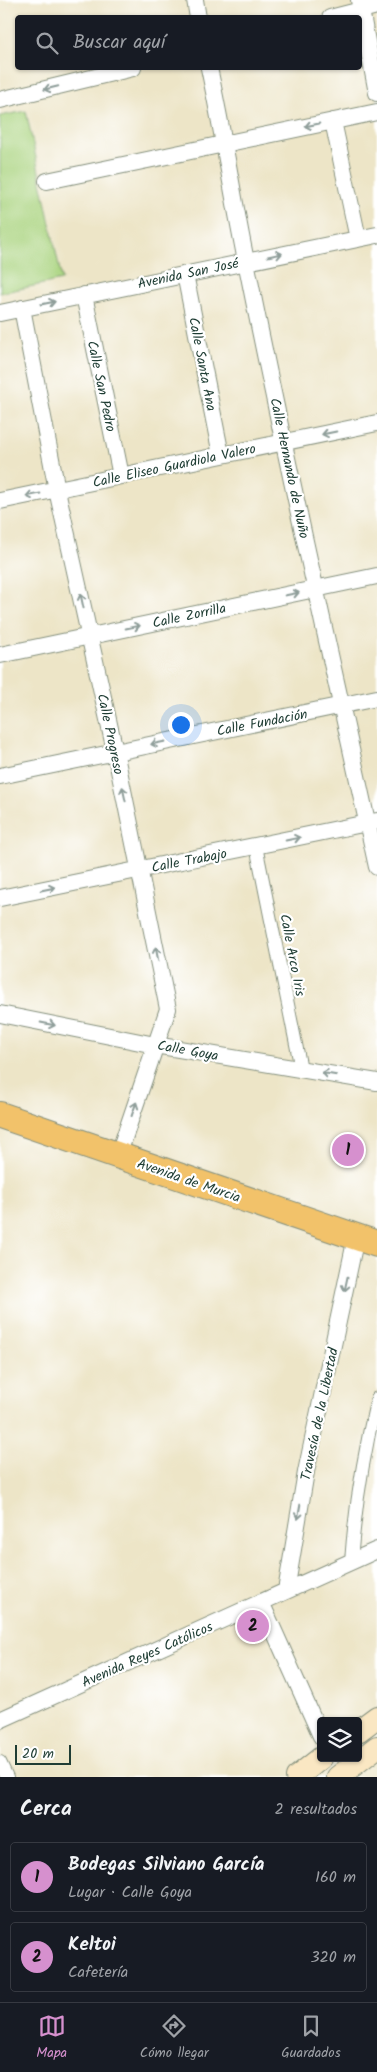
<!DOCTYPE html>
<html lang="es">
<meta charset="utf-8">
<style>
:root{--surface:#171b24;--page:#242831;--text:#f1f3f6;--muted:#9ea1a6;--line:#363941;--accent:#d690ce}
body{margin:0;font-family:Kalam,sans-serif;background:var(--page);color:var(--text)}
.controls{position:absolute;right:15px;bottom:15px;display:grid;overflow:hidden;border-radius:5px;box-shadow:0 1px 4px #0004}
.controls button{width:45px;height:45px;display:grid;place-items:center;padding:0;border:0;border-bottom:1px solid var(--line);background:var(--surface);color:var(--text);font:25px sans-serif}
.scale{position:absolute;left:15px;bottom:12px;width:56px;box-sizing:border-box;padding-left:5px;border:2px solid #1f3d34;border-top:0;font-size:14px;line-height:18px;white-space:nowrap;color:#1f3d34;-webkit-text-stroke:4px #fff;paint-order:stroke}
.you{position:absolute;left:180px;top:724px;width:18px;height:18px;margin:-12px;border:4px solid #fff;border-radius:50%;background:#1a73e8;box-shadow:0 0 0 8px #1a73e833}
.badge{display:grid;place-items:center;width:32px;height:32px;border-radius:50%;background:var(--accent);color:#111;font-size:16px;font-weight:700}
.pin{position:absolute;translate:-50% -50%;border:2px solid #fff;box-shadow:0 1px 5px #0006}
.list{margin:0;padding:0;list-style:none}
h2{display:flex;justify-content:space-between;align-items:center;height:65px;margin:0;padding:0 20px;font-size:21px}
h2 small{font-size:16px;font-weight:400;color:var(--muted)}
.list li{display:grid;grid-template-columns:32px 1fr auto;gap:15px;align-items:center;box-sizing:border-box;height:70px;margin:0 10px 10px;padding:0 10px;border:1px solid var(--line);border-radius:5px}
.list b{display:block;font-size:19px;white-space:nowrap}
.list p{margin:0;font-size:16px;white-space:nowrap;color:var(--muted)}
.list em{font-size:16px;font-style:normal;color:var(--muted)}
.icon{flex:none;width:28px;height:28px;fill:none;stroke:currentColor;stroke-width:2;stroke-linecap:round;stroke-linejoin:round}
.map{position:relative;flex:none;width:377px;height:1777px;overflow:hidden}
.search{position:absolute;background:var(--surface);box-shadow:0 1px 4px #0004;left:15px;right:15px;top:15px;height:55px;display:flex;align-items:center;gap:12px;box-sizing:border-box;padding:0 18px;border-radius:5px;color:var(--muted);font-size:19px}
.sheet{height:225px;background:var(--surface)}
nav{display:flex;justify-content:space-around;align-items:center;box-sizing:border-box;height:70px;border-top:1px solid var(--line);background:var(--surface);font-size:14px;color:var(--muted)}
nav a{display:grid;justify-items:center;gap:2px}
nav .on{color:var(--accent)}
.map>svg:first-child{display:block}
</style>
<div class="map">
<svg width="377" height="1777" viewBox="0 0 377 1777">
<rect width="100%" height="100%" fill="#fff"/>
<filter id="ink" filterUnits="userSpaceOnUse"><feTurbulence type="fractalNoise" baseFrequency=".02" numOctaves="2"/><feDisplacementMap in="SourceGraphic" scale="10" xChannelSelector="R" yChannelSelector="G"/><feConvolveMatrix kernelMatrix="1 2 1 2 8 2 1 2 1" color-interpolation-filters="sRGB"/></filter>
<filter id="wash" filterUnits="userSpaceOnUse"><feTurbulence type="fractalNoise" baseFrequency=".0096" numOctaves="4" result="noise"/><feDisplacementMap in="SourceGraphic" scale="20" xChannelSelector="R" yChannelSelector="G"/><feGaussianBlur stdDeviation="1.12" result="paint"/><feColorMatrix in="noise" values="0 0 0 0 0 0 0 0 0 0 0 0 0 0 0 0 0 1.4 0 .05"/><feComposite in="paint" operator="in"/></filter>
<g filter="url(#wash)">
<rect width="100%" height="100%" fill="#ede5c7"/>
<!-- green -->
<path fill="#aad480" stroke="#64885a" d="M 26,111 L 62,280 L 0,293 L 0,116 Z"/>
</g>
<g filter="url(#ink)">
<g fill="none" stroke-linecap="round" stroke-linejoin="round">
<defs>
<path id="pedestrian" d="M 256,846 L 301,1069
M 351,1562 C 355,1506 364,1452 377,1398
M 0,1762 L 7,1777"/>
<path id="minor" d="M 195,0 L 198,18
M 359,0 L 377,93
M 330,18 L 377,6
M 209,68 C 223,132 233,197 246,261 C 286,464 333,665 377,867
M 0,100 L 133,68
M 333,121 L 358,239
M 47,181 L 377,112
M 185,274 L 221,455
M 84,295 L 121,476
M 22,308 L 57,490 L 115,751 L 168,1009 L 118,1156
M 0,313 L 377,235
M 0,501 L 377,423
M 0,655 L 377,576
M 0,776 L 377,698
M 0,898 L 377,821
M 0,1014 L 155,1045 L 377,1082
M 286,1591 L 306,1472 L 356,1237
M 261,1602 L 321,1736
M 0,1720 L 377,1550"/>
<path id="secondary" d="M 358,1731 L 377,1717
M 297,1777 L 321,1758
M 338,1777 L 377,1747"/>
<path id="primary" d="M 0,1115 L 377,1244"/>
</defs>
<!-- pedestrian casing -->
<use href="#pedestrian" stroke="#86917e" stroke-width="14"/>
<!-- minor casing -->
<use href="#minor" stroke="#86917e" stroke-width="18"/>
<!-- secondary casing -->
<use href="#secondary" stroke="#86917e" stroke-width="24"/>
<!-- primary casing -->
<use href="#primary" stroke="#86917e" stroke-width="28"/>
<!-- pedestrian -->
<use href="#pedestrian" stroke="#fff" stroke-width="12"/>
<!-- minor -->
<use href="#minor" stroke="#fff" stroke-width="16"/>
<!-- secondary -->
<use href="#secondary" stroke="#fae7c3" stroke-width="22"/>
<!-- primary -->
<use href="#primary" stroke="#f2c26a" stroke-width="26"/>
</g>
<!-- one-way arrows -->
<defs><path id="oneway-shaft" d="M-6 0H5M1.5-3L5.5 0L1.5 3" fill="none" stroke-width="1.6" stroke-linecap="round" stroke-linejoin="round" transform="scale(1.25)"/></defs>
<g stroke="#8f9e9a">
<use href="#oneway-shaft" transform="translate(51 88) rotate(166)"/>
<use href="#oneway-shaft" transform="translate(312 125) rotate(168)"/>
<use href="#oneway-shaft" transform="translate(275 255) rotate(-11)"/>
<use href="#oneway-shaft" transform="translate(48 303) rotate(-12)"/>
<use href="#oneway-shaft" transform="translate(329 433) rotate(168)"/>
<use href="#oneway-shaft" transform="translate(33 495) rotate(169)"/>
<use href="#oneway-shaft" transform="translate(292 594) rotate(-12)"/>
<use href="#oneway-shaft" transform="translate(82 601) rotate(-102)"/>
<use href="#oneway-shaft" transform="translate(133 627) rotate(-12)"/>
<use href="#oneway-shaft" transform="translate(158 743) rotate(169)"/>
<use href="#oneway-shaft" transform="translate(124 794) rotate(-102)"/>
<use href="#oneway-shaft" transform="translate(293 839) rotate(-12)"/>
<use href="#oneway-shaft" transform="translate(48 889) rotate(-12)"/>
<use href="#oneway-shaft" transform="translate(157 954) rotate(-101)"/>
<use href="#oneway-shaft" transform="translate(48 1024) rotate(11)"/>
<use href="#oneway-shaft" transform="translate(329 1074) rotate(-170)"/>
<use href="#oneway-shaft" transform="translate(134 1109) rotate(-71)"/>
<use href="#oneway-shaft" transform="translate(346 1284) rotate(102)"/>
<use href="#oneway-shaft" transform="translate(299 1512) rotate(100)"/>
</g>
</g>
<g text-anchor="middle" stroke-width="4.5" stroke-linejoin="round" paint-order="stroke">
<!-- street labels -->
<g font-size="14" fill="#1f3d34" stroke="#fff">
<text transform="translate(188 273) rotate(-12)" y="5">Avenida San José</text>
<text transform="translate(203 364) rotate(79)" y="5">Calle Santa Ana</text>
<text transform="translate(102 386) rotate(78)" y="5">Calle San Pedro</text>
<text transform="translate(174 465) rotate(-12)" y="5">Calle Eliseo Guardiola Valero</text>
<text transform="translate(290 468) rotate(78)" y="5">Calle Hernando de Nuño</text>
<text transform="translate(189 615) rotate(-12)" y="5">Calle Zorrilla</text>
<text transform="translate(262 722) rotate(-11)" y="5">Calle Fundación</text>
<text transform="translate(111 734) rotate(78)" y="5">Calle Progreso</text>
<text transform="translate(189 860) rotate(-11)" y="5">Calle Trabajo</text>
<text transform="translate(293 955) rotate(79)" y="5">Calle Arco Iris</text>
<text transform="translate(188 1050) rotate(10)" y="5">Calle Goya</text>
<text transform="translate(189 1180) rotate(19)" y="5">Avenida de Murcia</text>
<text transform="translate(319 1414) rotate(-78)" y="5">Travesía de la Libertad</text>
<text transform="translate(147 1654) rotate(-24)" y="5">Avenida Reyes Católicos</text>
</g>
</g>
</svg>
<div class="controls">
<button><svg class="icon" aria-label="layers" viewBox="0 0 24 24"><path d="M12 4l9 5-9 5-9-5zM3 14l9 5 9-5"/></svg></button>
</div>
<div class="scale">20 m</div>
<div class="you"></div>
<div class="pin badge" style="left:348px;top:1150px">1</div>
<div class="pin badge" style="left:253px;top:1626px">2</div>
<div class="search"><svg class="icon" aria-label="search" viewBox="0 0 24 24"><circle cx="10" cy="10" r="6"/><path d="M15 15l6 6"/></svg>Buscar aquí</div>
</div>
<section class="sheet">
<h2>Cerca<small>2 resultados</small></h2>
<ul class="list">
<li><span class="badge">1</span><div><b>Bodegas Silviano García</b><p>Lugar · Calle Goya</p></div><em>160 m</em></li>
<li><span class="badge">2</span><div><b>Keltoi</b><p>Cafetería</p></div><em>320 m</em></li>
</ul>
</section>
<nav>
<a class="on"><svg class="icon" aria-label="map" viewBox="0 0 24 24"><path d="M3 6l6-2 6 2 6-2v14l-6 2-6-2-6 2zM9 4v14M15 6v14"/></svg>Mapa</a>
<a><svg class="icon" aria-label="directions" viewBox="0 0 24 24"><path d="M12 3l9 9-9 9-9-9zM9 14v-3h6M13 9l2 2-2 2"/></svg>Cómo llegar</a>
<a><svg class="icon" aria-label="saved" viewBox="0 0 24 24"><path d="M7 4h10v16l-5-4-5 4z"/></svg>Guardados</a>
</nav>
